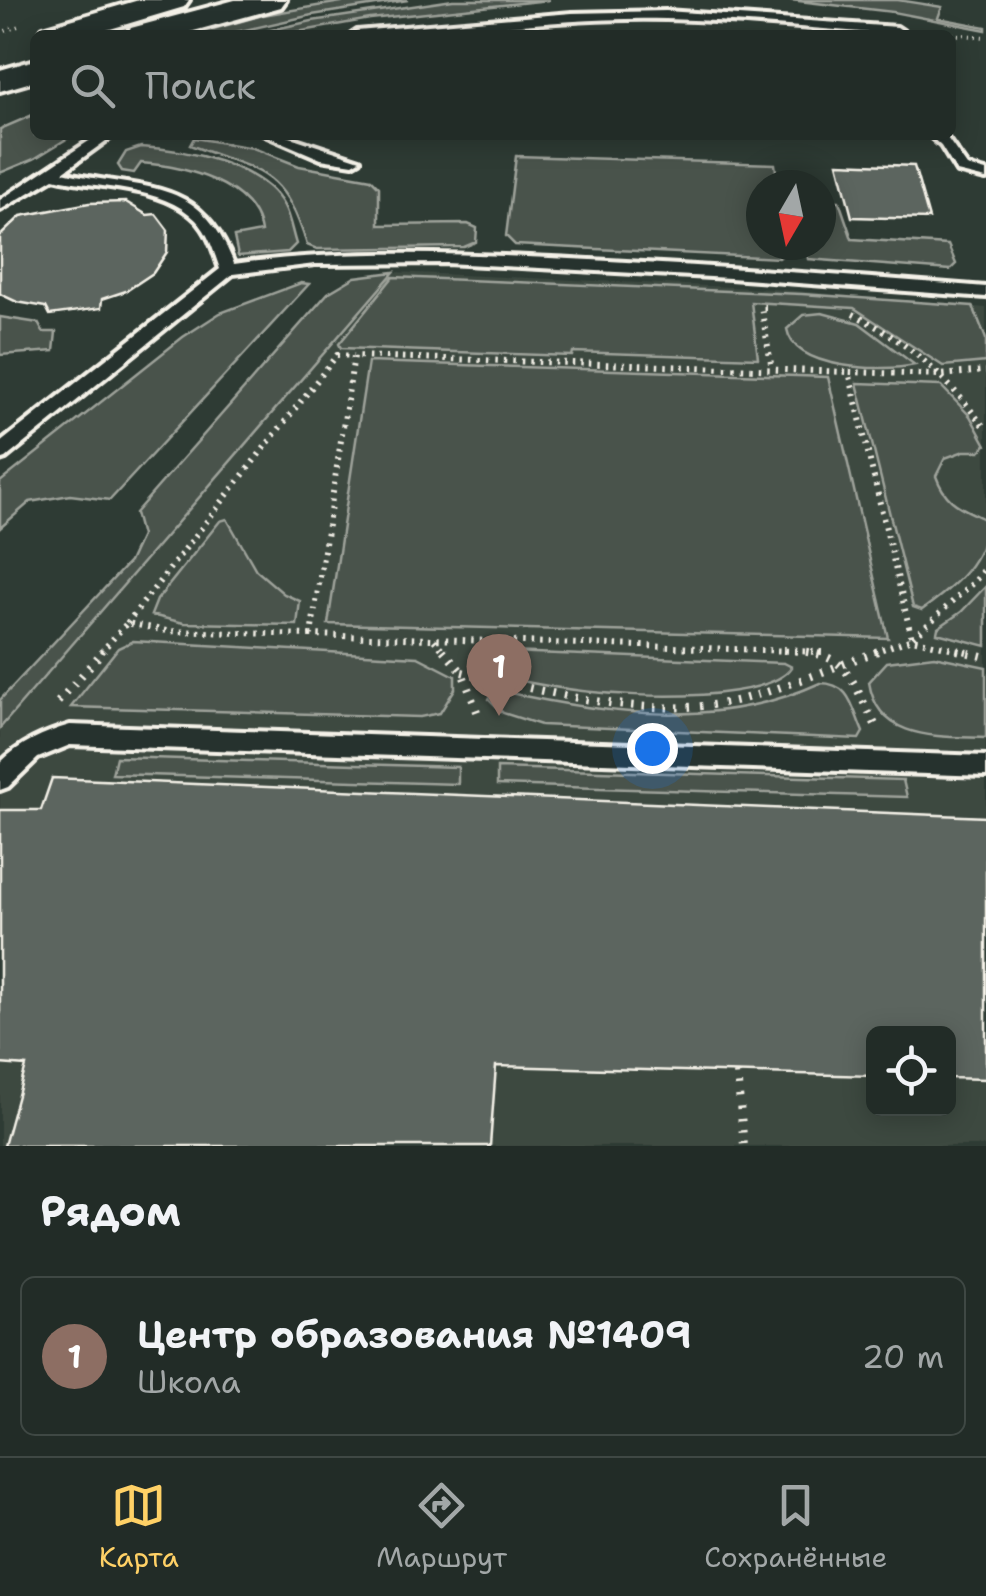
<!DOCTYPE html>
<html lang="ru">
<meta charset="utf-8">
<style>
:root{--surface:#222c27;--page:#2e3833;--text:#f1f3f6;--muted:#a2a7a7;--line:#3f4844;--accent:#ffd166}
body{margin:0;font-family:"Shantell Sans",sans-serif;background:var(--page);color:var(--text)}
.controls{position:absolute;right:30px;bottom:30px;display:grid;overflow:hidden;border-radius:15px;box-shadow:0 5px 25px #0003}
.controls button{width:90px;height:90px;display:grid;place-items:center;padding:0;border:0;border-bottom:2px solid var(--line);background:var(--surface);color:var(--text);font:50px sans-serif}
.compass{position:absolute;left:746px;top:170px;width:90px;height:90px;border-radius:50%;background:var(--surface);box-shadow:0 5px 25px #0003;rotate:189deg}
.you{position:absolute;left:652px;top:748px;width:35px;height:35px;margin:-25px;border:8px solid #fff;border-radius:50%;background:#1a73e8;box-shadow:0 0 0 15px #1a73e833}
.badge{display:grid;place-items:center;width:65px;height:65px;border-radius:50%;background:var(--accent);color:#fff;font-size:32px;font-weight:700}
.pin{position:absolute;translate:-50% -82px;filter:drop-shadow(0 2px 5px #0008)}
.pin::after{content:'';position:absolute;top:52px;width:35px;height:30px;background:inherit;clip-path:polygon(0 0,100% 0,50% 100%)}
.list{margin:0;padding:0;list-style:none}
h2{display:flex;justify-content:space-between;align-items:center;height:130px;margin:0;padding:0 40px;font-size:42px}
h2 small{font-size:32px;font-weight:400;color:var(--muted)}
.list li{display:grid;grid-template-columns:65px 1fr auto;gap:30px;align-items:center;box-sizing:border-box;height:160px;margin:0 20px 20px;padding:0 20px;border:2px solid var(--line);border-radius:15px}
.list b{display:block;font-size:38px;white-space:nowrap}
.list p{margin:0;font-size:32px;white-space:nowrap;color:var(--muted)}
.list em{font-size:32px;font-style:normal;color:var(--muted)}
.icon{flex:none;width:55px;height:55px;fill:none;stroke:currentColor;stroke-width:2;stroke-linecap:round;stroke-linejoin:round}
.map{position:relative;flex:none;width:986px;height:1146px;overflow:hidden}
.search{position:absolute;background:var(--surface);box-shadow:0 5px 25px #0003;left:30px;right:30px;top:30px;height:110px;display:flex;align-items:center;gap:25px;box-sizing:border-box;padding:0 35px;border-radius:15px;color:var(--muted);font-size:38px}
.sheet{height:310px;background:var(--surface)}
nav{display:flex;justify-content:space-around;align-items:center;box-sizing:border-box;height:140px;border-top:2px solid var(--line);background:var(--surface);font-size:28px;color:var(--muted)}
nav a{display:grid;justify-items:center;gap:5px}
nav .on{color:var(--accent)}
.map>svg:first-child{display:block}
</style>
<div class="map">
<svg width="986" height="1146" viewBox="0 0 986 1146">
<rect width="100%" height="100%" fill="#2e3b34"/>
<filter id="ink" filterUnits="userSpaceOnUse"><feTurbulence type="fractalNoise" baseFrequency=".01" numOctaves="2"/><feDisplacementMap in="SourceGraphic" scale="20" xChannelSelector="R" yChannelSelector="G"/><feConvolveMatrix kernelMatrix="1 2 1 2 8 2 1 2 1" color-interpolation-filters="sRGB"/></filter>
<g filter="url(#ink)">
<!-- built -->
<path fill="#3c4841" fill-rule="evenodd" d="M 394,272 L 774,289 L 986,308 L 986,1146 L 0,1146 L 0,728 ZM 874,1034 L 948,1034 L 948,1108 L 874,1108 Z"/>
<!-- green -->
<path fill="#48524c" stroke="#9ea29a" stroke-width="2.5" d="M 353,0 L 408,0 L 312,15 L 223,35 L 192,35 L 263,15 Z
M 453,0 L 549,0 L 370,19 L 280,35 L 248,35 L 312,21 Z
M 790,0 L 898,0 L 942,7 L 938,18 L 986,27 L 986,30 L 893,12 Z
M 35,114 L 35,135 L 73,135 L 34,159 L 0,173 L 0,129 Z
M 194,138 L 253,148 L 299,166 L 371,179 L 379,187 L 379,225 L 468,224 L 477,228 L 476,242 L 464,247 L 317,249 L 307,245 C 282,165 261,173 190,145 Z
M 141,147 C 183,149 262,164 284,206 C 290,217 292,232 296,244 L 288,252 L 238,256 L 234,237 L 261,232 C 255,183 182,166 141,163 L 134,173 L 122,171 L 118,165 L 126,152 Z
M 516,156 L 775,164 L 778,185 L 761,185 L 761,245 L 788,245 L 789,250 L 779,258 L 515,245 L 506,236 Z
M 821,201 L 839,201 L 852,239 L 948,245 L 956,264 L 950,270 L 808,259 L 806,245 L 821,245 Z
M 394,272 L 0,728 L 0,700 L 129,562 L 141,536 L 135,513 L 328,293 L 355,277 Z
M 393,277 L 802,294 L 973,306 L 986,339 L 986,362 L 943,366 L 854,308 L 751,302 L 758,358 L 573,352 L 572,356 L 341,348 L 339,344 Z
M 301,283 L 309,284 L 110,500 L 70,495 L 30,502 L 0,528 L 0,482 L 183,337 L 220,313 Z
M 822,313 L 859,323 L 915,365 C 882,372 794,370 787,329 L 803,315 Z
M 0,317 L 38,323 L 43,332 L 56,332 L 54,351 L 0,355 Z
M 368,362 L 828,377 L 888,638 L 328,624 Z
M 857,383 L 941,386 L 970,416 L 986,445 L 980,451 L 964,451 L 945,458 L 936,476 C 946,504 961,507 986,520 C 986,562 954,586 922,610 L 913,607 Z
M 227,519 L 256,570 L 284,594 L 300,601 L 297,625 L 184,623 L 151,615 L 157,600 L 220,521 Z
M 986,586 L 986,646 L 937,633 L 938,628 L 961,612 Z
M 133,641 L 418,657 L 455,676 L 455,689 L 440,713 L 420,717 L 71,707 L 118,648 Z
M 484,651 L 784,663 L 792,667 C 761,715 512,696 471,661 L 471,655 Z
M 934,656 L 986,667 L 986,738 C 940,736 878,742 869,682 L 887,662 Z
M 820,683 C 851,683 852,708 863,732 L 859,739 L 541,725 L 503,713 L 489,699 L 492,693 L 501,691 C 607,715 718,730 820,683 Z
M 116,757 L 458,767 L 458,784 L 112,774 Z
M 497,768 L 903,780 L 907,797 L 497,785 Z"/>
<!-- building -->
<path fill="#5c655e" stroke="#f4f1e8" stroke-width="2.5" d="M 838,163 L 914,166 L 929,219 L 852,217 Z
M 126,202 L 147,215 L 156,214 L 168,230 L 167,252 L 153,273 L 126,291 L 102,299 L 101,308 L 50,315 L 46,307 L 17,302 L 0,294 L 0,236 L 21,216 L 89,203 Z
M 52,778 L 986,817 L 986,1079 L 948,1078 L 948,1034 L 874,1034 L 874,1076 L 496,1066 L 490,1146 L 4,1146 L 26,1066 L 0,1064 L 0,810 L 41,810 Z"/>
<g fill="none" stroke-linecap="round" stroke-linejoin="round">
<defs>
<path id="service" d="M 666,11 L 897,27 L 903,31 L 897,35 C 820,29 743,21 666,19 C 561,16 456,35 351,35 L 357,31 L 572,13 Z
M 98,135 L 114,135 L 63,172 C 142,191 200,174 234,264 C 353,248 471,254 591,260 C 723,267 854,276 986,287 L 986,297 L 730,278 L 446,263 L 315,264 L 233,274 L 6,458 L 0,460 L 0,443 L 220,269 C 214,252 209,233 196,220 C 162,185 98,189 54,178 L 0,210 L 0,200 Z
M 265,135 L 284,135 L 360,160 L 353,164 L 321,159 Z
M 929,135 L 945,135 L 967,166 L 986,171 L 986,179 L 957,172 L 941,146 Z
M 70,725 L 986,756 L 986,776 L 70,745 L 38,758 L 8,787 L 0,790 L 0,763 C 20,743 43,733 70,725 Z"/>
<path id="tertiary" d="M 139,0 L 189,0 L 184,7 L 90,35 L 39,35 L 43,28 Z
M 235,0 L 286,0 L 281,7 L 179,35 L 127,35 L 131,28 Z
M 35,60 L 35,81 L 0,91 L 0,70 Z"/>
</defs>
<!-- service casing -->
<use href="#service" stroke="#f4f1e8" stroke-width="8"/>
<!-- tertiary casing -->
<use href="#tertiary" stroke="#f4f1e8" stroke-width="8"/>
<!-- path-far2 -->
<path stroke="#f4f1e8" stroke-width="4" stroke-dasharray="1 5" stroke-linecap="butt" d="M 922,32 L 986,37
M 0,33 L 21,25"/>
<!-- path-far1 -->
<path stroke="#f4f1e8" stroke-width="6" stroke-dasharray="2.5 6" stroke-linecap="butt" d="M 766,307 L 761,307 L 772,369
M 853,314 C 908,341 950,380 986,430
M 127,623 L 337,355 L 354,356
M 434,640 L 445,652
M 101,652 L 127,623 L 167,631 L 311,635
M 822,652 L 311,635 L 354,356 L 849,372
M 874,652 L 912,639 L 976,580 L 986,565
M 967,652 L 912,639 L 849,372 L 940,375 L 986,371"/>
<!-- path -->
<path stroke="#f4f1e8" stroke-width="8" stroke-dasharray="2.5 9" stroke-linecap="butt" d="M 443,650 L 462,672 L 478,714
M 783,650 C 851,652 847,674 877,728
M 957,650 L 986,657
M 462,672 C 550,693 653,722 743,699 C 790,686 836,666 881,650
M 58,702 L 104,650
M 737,1073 L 744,1146"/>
<!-- service -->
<use href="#service" fill="#26332d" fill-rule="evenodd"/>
<!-- tertiary -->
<use href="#tertiary" fill="#26332d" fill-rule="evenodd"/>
</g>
</g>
</svg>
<div class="controls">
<button><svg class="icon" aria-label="locate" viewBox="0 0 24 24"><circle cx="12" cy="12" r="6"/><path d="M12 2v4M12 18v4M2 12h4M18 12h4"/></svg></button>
</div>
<svg class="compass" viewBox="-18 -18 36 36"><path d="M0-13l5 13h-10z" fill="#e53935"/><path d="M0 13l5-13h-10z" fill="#a2a7a7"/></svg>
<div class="you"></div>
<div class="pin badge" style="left:499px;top:716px;background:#8d6e63">1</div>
<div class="search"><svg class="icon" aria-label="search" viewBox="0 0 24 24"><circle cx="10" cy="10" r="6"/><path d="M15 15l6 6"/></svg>Поиск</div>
</div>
<section class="sheet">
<h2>Рядом<small></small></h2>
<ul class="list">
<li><span class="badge" style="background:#8d6e63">1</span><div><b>Центр образования №1409</b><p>Школа</p></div><em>20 m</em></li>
</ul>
</section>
<nav>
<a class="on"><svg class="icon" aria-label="map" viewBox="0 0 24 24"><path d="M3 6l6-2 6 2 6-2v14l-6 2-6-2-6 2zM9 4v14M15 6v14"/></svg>Карта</a>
<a><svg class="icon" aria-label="directions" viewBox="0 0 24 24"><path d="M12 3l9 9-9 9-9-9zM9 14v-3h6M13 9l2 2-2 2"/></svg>Маршрут</a>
<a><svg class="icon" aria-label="saved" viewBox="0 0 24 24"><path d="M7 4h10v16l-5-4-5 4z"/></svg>Сохранённые</a>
</nav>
